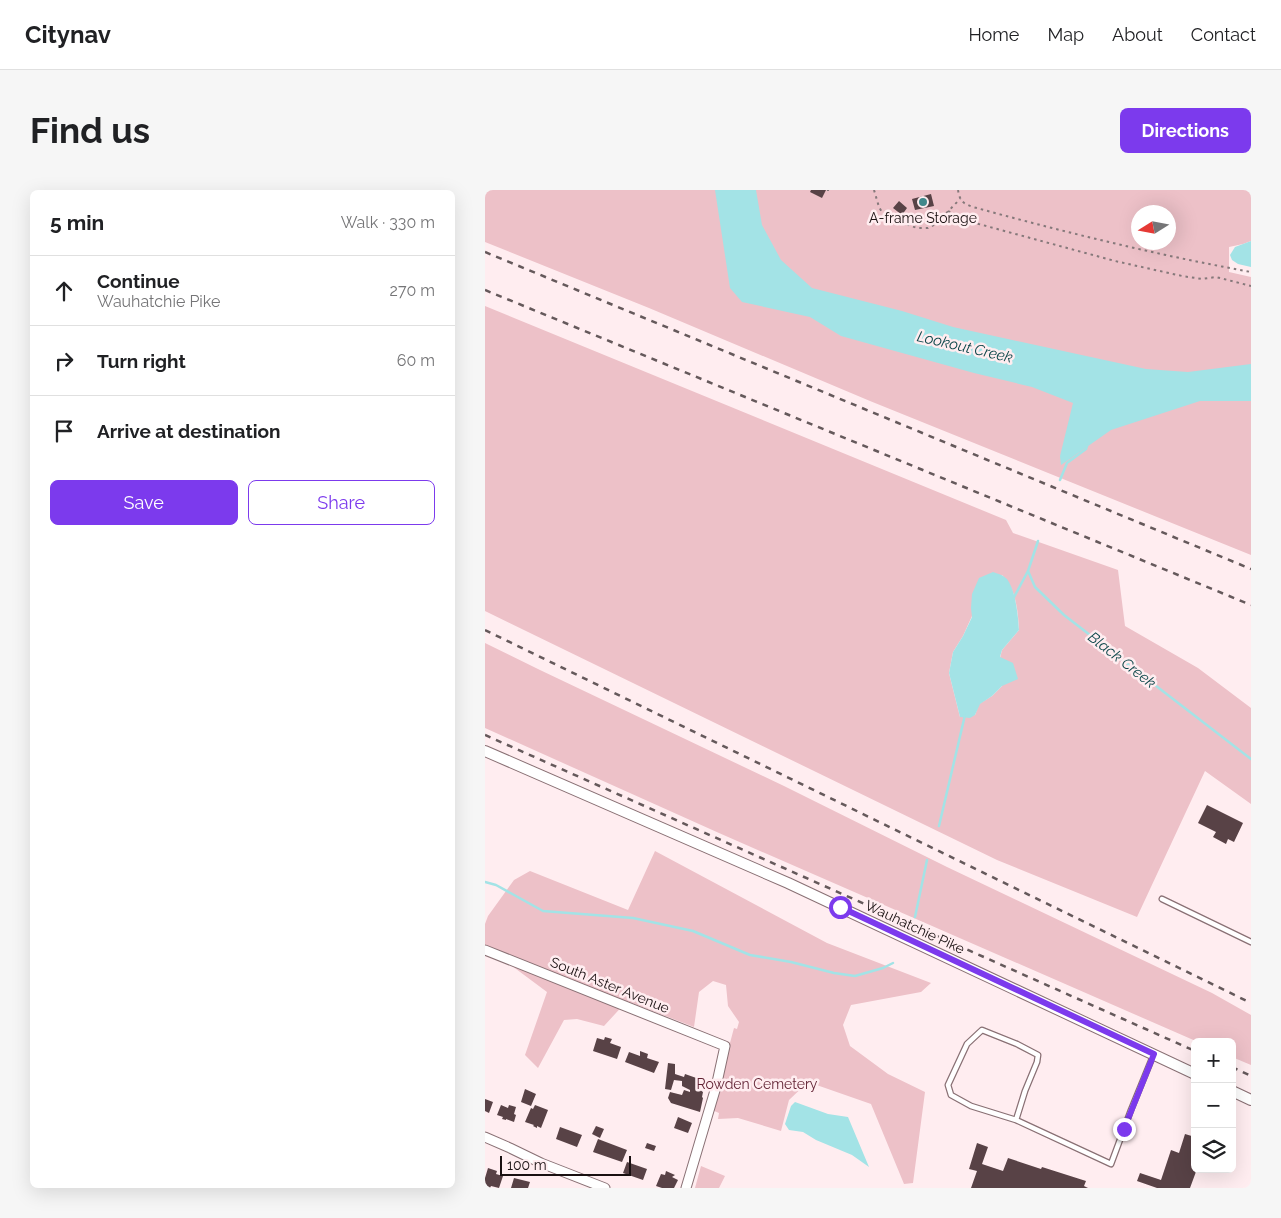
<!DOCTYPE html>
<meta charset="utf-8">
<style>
:root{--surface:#fff;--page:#f6f6f6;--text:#202124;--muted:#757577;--line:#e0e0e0;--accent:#7c3aed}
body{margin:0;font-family:Raleway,sans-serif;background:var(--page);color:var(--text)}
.controls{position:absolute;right:15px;bottom:15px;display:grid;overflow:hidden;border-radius:8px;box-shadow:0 5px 20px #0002}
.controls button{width:45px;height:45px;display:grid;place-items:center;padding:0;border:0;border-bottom:1px solid var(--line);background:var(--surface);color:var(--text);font:25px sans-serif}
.compass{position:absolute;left:646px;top:15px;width:45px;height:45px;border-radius:50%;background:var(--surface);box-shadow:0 5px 20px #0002;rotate:259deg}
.scale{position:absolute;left:15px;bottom:12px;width:131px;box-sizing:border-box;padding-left:5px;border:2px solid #191011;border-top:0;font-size:14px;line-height:18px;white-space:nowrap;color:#191011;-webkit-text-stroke:4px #ffedf0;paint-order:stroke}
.stop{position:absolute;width:15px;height:15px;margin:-11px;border:4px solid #7c3aed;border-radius:50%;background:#fff}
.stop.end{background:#7c3aed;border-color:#fff;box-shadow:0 1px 5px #0008}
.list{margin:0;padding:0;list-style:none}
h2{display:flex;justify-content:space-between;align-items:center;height:65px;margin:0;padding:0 20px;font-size:21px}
h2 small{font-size:16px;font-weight:400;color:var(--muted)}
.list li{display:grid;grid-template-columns:32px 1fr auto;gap:15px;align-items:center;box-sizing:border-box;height:70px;padding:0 20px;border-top:1px solid var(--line)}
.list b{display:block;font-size:19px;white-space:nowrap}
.list p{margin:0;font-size:16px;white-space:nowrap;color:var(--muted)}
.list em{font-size:16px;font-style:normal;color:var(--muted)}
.actions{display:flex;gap:10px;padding:15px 20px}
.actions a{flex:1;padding:11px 0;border:1px solid var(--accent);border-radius:8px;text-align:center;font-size:18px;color:var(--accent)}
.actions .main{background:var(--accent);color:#fff}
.icon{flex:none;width:28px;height:28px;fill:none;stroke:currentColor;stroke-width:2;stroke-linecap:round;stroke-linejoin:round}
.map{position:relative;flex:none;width:766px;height:998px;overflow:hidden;border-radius:8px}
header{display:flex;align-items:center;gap:30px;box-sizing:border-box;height:70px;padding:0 25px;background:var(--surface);border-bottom:1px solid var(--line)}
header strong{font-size:24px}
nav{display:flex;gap:28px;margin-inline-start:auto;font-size:18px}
.intro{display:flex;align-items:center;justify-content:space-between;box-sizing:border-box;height:120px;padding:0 30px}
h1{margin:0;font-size:35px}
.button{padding:12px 22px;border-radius:8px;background:var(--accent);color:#fff;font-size:18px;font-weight:700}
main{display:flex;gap:30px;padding:0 30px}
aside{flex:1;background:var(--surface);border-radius:8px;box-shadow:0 5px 20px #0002}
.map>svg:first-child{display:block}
</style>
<header>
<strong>Citynav</strong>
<nav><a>Home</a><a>Map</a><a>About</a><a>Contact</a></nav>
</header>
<div class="intro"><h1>Find us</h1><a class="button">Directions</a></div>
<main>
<aside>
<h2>5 min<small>Walk · 330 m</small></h2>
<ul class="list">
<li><svg class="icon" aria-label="ahead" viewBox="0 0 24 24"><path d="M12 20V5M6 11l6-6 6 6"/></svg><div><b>Continue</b><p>Wauhatchie Pike</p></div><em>270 m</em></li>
<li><svg class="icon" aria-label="right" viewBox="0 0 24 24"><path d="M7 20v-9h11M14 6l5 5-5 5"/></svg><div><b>Turn right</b></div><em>60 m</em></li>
<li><svg class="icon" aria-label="arrive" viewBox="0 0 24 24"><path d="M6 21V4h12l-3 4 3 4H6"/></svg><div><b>Arrive at destination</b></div></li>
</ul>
<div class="actions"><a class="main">Save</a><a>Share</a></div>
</aside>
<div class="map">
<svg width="766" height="998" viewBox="0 0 766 998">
<rect width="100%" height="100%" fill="#ffedf0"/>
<!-- green -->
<path fill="#edc1c8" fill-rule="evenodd" d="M 0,0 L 766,0 L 766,51 L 758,54 L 744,57 L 744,82 L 766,87 L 766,365 L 385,211 L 164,118 L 0,52 ZM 654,22 L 684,22 L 684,52 L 654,52 Z
M 0,116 L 521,330 L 528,343 L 633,380 L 640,436 L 713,478 L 766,518 L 766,614 L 720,581 L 652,727 L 512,670 L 0,421 ZM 517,385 C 531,398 533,421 534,440 L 517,460 L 515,468 L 517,496 L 507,506 L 494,514 L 490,525 L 475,527 L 464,483 L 468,462 L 478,446 L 487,426 Z
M 0,453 L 55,480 L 299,596 L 462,677 L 727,803 L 766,825 L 766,875 L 747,867 L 747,852 L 713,852 L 234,643 L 0,538 Z
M 170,661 L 342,753 L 446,793 L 436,802 L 366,815 L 358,835 L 365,856 L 403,884 L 440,902 L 428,993 L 419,994 L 386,914 L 323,892 L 304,910 L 296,941 L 253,928 L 233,929 L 234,923 L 227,920 L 249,838 L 252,839 L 254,832 L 243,816 L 241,795 L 228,791 L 214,802 L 209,837 L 142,811 L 119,836 L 92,829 L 79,830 L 53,878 L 40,865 L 62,802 L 0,756 L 0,734 L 3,726 L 29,690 L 45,681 L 143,720 Z
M 216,976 L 240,986 L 234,998 L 210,998 Z"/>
<!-- water -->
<path fill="#a3e3e6" d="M 230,0 L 271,0 L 277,35 L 296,70 L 327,98 L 417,121 L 468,137 L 661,179 L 703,182 L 766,174 L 766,211 L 715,211 L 626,240 L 576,275 L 575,266 L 588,213 L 547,197 L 489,183 L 356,146 L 325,127 L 257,112 L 245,98 Z
M 766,51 L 766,77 L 753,74 L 747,70 L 745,65 L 750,57 Z
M 508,382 C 514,384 518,385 522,389 C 531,401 533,426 534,440 L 517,460 L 515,467 L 528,473 L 533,489 L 517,496 L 507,506 L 495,514 L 490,525 L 485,528 L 475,527 L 464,483 L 468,462 L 478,446 L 487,427 L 486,418 L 487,404 L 494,388 Z
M 310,912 L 343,924 L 363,927 L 384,977 L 367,965 L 331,950 L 318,942 L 304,940 L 300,934 L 306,916 Z"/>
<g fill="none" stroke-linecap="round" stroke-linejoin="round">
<!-- stream -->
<path stroke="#a3e3e6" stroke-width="2.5" d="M 575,290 L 582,273 L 601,259 L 602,256
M 543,381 L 550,397 L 579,425 L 766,569
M 528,409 L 543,381 L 553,351
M 454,636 L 480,525
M 0,692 L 11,695 L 58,721 L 148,728 L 208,741 L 265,765 L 306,772 L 349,783 L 370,786 L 398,778 L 408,773
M 430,727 L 442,670"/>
</g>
<!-- building -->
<path fill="#584246" d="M 326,0 L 341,0 L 337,8 L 325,2 Z
M 446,4 L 449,16 L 430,20 L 427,9 Z
M 414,11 L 422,18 L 417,25 L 408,18 Z
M 722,615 L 758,633 L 749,652 L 743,649 L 741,654 L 728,647 L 731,642 L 713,633 Z
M 120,847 L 127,849 L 125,853 L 136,857 L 132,869 L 108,861 L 112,848 L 119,850 Z
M 155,861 L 163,864 L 162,868 L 174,872 L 169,883 L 140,872 L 144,862 L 155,866 Z
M 183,873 L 190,874 L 190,884 L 199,887 L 200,884 L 217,890 L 215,900 L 218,902 L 217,907 L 218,908 L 215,922 L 186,913 L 183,908 L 185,902 L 197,905 L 199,900 L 205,902 L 205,900 L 197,896 L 197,891 L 189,890 L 186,900 L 180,899 Z
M 40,899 L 51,904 L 46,916 L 36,912 Z
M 0,909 L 8,912 L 4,923 L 0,921 Z
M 16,915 L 23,918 L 24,915 L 31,917 L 29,924 L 31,925 L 29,932 L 21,929 L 21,930 L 17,929 L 18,927 L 12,925 Z
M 50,915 L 63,920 L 56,938 L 52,936 L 52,938 L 48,936 L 49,935 L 40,932 L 46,918 L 48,919 Z
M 193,927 L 207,933 L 203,943 L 189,938 Z
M 111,936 L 119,939 L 115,948 L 107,944 Z
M 75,937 L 97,945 L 92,957 L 71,949 Z
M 700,944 L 710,947 L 710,979 L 712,979 L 705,998 L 672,998 L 652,991 L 655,983 L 676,990 L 686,960 L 694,963 Z
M 113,949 L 142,960 L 137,972 L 108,962 Z
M 162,953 L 171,956 L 169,961 L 160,958 Z
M 492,953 L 503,957 L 497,974 L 518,981 L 523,968 L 556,979 L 557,977 L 601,991 L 599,996 L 603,998 L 486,998 L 492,981 L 484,979 Z
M 142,972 L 162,979 L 158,990 L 138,983 Z
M 3,978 L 12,981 L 11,984 L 18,986 L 14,998 L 6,996 L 5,998 L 0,997 L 0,988 Z
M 181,981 L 190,985 L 187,987 L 193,990 L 189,998 L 177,998 L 171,996 L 176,984 L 180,985 Z
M 29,988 L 45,992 L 43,998 L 26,998 Z"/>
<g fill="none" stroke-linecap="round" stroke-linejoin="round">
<defs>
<path id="service" d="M 677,709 L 766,752
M 531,930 L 486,916 L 466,905 L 463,895 L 482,854 L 497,840 L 532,854 L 553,865 L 552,872 L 540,901 L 531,930 L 626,974 L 646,920 L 668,866"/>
<path id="minor" d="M 0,760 L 240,856 L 231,897 L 201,998
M 0,947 L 25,958 L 56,973 L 120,998"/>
<path id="tertiary" d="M 0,561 L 303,693 L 710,884
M 747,901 L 766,910"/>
</defs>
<!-- service casing -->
<use href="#service" stroke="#897074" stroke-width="7"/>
<!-- minor casing -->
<use href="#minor" stroke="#897074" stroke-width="11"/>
<!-- tertiary casing -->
<use href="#tertiary" stroke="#897074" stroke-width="12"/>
<!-- path -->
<path stroke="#85787a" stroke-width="2" stroke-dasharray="2.5 4" stroke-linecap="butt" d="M 389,0 L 394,17 L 398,24 L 404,28 L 432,38 L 443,38 L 451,34 L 475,9
M 473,0 C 475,11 477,13 488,17 C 579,42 672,65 766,82
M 343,1 L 343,0
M 463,21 L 479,30 L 630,71 L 697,86 L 717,89 L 731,87 L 766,96"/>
<!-- service -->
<use href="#service" stroke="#fff" stroke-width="4.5"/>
<!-- minor -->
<use href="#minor" stroke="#fff" stroke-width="9"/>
<!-- tertiary -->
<use href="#tertiary" stroke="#fff" stroke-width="10"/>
<!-- rail -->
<path stroke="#65595b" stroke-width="2.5" stroke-dasharray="6 6" stroke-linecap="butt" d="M 0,62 L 766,379
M 0,100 L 766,415
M 0,440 L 766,813
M 0,545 L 710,861
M 747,877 L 766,886"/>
</g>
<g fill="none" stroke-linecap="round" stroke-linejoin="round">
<!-- route -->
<path stroke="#7c3aed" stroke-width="6" d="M 355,717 L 669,864 L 639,939"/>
</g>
<!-- markers -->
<circle fill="#40888b" stroke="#ffedf0" stroke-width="2" cx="438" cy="12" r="5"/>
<g text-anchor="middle" stroke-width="5" stroke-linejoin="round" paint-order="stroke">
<!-- poi labels -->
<g font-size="14" fill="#191011" stroke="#ffedf0">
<text x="438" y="33">A-frame Storage</text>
</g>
<!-- street labels -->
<g font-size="14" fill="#191011" stroke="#ffedf0">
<text transform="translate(430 737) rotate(25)" y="5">Wauhatchie Pike</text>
<text transform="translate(125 795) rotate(22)" y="5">South Aster Avenue</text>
</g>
<!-- park labels -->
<g font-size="14" fill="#5f1f30" stroke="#ffedf0">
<text x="272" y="899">Rowden Cemetery</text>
</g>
<!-- water labels -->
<g font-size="15" font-style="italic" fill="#0b4649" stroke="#ffedf0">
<text transform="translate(480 157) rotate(13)" y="5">Lookout Creek</text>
<text transform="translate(637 470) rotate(38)" y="5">Black Creek</text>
</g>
</g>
</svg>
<div class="controls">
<button>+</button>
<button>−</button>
<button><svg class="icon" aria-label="layers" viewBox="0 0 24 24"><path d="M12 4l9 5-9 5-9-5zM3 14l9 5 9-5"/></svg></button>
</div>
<svg class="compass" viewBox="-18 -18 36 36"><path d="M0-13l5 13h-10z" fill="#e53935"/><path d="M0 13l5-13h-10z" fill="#757577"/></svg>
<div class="scale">100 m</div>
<div class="stop" style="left:355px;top:717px"></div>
<div class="stop end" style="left:639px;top:939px"></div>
</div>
</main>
